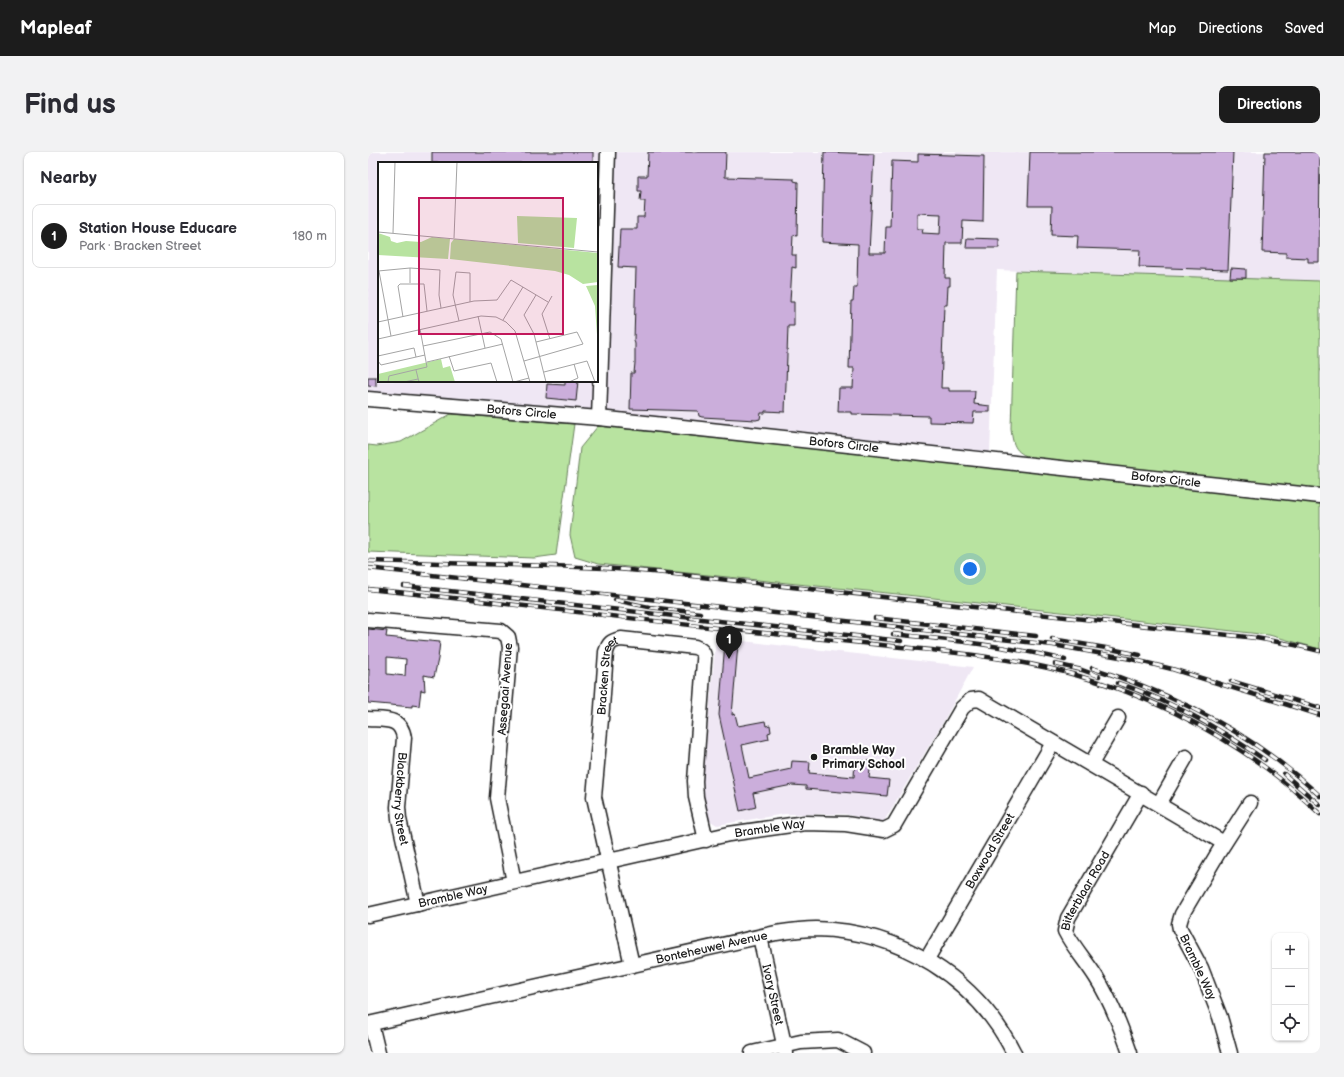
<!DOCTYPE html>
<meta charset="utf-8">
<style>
:root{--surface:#fff;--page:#f2f2f3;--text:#2b2b33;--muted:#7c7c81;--line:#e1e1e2;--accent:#1c1c1c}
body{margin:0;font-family:"Balsamiq Sans",sans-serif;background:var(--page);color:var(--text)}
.controls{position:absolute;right:12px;bottom:12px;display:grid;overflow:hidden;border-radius:8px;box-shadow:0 1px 3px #0004}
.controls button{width:36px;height:36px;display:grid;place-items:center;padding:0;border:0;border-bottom:1px solid var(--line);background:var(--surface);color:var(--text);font:20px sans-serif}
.you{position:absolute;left:602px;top:417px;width:14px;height:14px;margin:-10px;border:3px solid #fff;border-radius:50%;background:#1a73e8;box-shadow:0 0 0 6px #1a73e833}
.badge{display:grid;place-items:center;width:26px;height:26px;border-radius:50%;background:var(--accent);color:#fff;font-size:13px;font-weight:700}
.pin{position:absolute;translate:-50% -33px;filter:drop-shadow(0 1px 2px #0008)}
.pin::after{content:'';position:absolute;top:21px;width:14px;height:12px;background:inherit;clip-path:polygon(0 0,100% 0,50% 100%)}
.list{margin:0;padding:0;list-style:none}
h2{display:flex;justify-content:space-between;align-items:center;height:52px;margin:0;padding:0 16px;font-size:17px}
h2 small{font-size:13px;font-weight:400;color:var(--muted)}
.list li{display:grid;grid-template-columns:26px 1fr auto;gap:12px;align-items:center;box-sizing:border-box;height:64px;margin:0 8px 8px;padding:0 8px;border:1px solid var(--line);border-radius:8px}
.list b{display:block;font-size:15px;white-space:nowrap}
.list p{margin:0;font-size:13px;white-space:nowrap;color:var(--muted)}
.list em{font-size:13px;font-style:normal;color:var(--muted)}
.icon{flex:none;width:22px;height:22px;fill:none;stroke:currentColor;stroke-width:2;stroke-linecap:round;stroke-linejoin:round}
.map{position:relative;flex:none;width:952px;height:901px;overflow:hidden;border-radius:8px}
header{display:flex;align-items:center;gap:24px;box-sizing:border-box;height:56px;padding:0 20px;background:var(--accent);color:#fff}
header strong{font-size:19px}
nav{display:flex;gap:22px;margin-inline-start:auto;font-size:14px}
.intro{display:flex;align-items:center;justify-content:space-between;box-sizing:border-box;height:96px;padding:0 24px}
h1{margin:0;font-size:28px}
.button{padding:10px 18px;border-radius:8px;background:var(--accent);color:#fff;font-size:14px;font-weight:700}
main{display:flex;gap:24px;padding:0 24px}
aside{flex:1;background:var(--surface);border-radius:8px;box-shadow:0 1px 3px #0004}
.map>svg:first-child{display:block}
</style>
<header>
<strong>Mapleaf</strong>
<nav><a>Map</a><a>Directions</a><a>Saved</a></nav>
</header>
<div class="intro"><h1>Find us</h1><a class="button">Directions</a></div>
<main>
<aside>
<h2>Nearby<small></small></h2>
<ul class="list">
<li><span class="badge">1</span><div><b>Station House Educare</b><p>Park · Bracken Street</p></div><em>180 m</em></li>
</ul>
</aside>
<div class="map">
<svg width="952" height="901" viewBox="0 0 952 901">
<rect width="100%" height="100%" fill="#fff"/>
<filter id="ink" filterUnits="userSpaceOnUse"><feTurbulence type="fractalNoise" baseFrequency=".025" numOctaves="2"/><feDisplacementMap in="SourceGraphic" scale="8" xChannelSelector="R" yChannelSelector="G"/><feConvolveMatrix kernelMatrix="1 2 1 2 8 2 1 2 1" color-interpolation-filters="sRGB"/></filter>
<g filter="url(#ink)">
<!-- built -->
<path fill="#efe7f4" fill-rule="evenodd" d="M 0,0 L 952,0 L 952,129 L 629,118 L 622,300 L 0,241 ZM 11,11 L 229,11 L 229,229 L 11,229 Z
M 348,486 L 605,515 L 574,572 L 515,671 L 477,662 L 417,662 L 349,673 L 341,668 L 334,638 Z"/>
<!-- green -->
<path fill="#b8e3a0" stroke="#6a805e" d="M 648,119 L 952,129 L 952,338 L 671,308 C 650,302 645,299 643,276 Z
M 83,262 L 206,272 L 188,403 L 166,406 L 0,400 L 0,293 L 9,294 L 33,290 Z
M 230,274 L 952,350 L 952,497 L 901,483 L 529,442 L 230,412 L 207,405 L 202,383 L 212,296 Z"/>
<!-- building -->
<path fill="#cbaedb" stroke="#1c1c1c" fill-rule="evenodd" d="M 64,0 L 225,0 L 225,11 L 64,11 Z
M 280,0 L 358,0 L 357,25 L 426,27 L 426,29 L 430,30 L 429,84 L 425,83 L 424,103 L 428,103 L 428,116 L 424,115 L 422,150 L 426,150 L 426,174 L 420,174 L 417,260 L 397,259 L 397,261 L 393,261 L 392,267 L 388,268 L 334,265 L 331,264 L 330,259 L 262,257 L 263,221 L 266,221 L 267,211 L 267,192 L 266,188 L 268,116 L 250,115 L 252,77 L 269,77 L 269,65 L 276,65 L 277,49 L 272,49 L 273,39 L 270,39 L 270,24 L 279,24 Z
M 456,0 L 506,2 L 501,101 L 517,101 L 518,75 L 522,75 L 524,9 L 550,10 L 550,2 L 616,4 L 615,70 L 595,69 L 594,91 L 578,91 L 577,126 L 582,126 L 582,134 L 580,134 L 579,153 L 576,153 L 573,236 L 581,236 L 581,239 L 607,239 L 606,252 L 622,254 L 622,260 L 606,260 L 605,271 L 561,270 L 561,264 L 484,262 L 484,260 L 470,260 L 471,236 L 485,236 L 486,216 L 481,216 L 483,149 L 485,149 L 486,135 L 489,135 L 490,92 L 454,90 ZM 549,61 L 573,62 L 572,82 L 554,81 L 555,77 L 549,77 Z
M 662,0 L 865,0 L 860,118 L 771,115 L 772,98 L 709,96 L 710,84 L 683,83 L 684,54 L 660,54 Z
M 897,0 L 952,0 L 951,110 L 940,110 L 940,106 L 918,105 L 918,101 L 894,100 Z
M 599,86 L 631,87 L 631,96 L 598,96 Z
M 863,116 L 878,117 L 878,126 L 862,126 Z
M 0,225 L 8,225 L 8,234 L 0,233 Z
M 197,229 L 210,229 L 208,249 L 178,246 L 179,232 L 197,233 Z
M 0,477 L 19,479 L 18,485 L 72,490 L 70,507 L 66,525 L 56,523 L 57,539 L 53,538 L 51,554 L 44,553 L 44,555 L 0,551 L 1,517 L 0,518 ZM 19,505 L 38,507 L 37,524 L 19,522 Z
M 357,491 L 370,492 L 364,563 L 367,562 L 370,574 L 397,569 L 398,574 L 402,573 L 403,580 L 400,581 L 401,587 L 374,593 L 381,626 L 423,617 L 424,609 L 442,610 L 441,621 L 486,625 L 487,608 L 503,609 L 501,626 L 521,628 L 519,644 L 438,637 L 438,634 L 424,633 L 385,641 L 388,655 L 372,659 L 351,563 Z"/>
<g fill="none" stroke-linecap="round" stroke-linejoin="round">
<defs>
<g id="minor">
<path id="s1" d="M 0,247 L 231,266 L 952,344"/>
<path d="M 231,266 L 240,0"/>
<path d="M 0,468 L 133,479 L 140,485 L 142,495 L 129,646 L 146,730"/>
<path id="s2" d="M 0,567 C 17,568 33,565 36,586 L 30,655 L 31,667 L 50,752"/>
<path d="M 723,612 L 750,566"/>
<path d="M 791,652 L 818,605"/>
<path id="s3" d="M 0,763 L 361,682 L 437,671 L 478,672 L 516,678 L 526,673 L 594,556 L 603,548 L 611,547 L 856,691"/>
<path id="s4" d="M 392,785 L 418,901"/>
<path id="s5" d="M 559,807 L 685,591"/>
<path id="s6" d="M 264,813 L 226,645 L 234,556 L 238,500 C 241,491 243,489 253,487 L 327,495 C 334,498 337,501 336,509 L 327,629 L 328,645 L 338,688"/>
<path id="s7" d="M 0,872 L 408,781 C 421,779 434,777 448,777 C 532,779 608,826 646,901"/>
<path d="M 3,872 L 10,901"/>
<path d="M 384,901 L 433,890 L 470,888 L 495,901"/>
<path id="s8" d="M 762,901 C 753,875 743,848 728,825 C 718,809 705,795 697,779 L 700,766 L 773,641"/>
<path d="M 862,901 L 852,865 L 833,816 L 812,777 L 811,772 L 814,762 L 850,701 L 882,651"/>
</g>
</defs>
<!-- minor casing -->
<use href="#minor" stroke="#1c1c1c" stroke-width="17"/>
<!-- minor -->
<use href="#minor" stroke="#fff" stroke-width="14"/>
<defs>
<path id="rail" d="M 0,409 L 185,414 L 236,416 L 297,421 L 888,486 L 927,493 L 952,499
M 0,416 L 443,465 L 685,493 L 763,507 L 804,517 L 952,563
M 36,434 L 533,489
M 0,437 C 120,449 239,464 358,477 C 417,483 475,489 533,495 C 592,501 653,507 711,524 C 778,543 842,575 898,616 C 917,630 935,646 952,662
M 247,448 L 281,455 L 332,461
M 507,466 L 668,484
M 525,482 C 583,488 641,494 697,508
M 684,487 L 738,496 L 772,503
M 687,512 L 714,518 L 731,524
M 724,516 C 807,542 888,584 952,644
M 863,529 L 952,556
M 750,531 C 803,549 851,576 897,608
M 916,622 L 952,653"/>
</defs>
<!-- rail casing -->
<use href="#rail" stroke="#1c1c1c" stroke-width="4.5"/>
<!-- rail -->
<use href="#rail" stroke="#fff" stroke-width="3" stroke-dasharray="9" stroke-linecap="butt"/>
</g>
</g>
<!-- markers -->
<circle fill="#1c1c1c" stroke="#fff" stroke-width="1.5" cx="446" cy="605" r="4"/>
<g text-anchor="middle" stroke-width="4" stroke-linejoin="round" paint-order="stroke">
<!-- street labels -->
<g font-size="12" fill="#1c1c1c" stroke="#fff">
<text dy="4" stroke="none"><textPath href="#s1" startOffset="154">Bofors Circle</textPath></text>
<text dy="4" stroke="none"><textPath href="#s1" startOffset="478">Bofors Circle</textPath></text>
<text dy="4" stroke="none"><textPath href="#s1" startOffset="802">Bofors Circle</textPath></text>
<text dy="4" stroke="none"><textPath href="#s6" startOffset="295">Bracken Street</textPath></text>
<text transform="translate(137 537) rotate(-86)" y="4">Assegaai Avenue</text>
<text dy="4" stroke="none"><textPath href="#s2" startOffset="107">Blackberry Street</textPath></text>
<text dy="4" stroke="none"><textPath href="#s3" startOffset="411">Bramble Way</textPath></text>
<text dy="4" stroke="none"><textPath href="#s5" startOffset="125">Boxwood Street</textPath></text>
<text dy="4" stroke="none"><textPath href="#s8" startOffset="184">Bitterblaar Road</textPath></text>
<text dy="4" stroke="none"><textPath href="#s3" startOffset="87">Bramble Way</textPath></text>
<text dy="4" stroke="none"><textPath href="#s7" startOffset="352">Bonteheuwel Avenue</textPath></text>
<text transform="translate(830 815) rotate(65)" y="4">Bramble Way</text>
<text dy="4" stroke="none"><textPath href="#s4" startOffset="59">Ivory Street</textPath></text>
</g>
<!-- poi labels -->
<g font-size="12" font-weight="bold" fill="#1c1c1c" stroke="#fff" text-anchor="start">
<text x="454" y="602">Bramble Way<tspan x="454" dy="14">Primary School</tspan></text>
</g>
</g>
<!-- overview -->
<g transform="translate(10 10)">
<rect width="220" height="220" fill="#fff"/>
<path d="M 139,54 L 199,56 L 196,86 L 140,81 ZM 0,71 L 12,75 L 13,79 L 19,81 L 28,79 L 43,80 L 54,75 L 72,77 L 70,97 L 0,93 ZM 76,77 L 220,91 L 220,120 L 205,122 L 191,113 L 177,109 L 72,97 L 73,81 ZM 220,123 L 220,187 L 217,144 L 208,124 ZM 63,197 L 65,206 L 72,204 L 77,220 L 0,219 L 0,212 Z" fill="#b8e3a0"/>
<path fill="none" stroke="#a4a4a4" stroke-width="1" d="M 0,70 L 220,90M 15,71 L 17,0M 76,76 L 79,0M 32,106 L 32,121M 0,109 L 32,106 L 62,108 L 61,133 L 63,146M 1,109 L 13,174M 158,133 L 146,153 L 156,172 L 168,220M 100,154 L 107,186M 25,155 L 20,124 L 22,122 L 46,122 L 49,149M 125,158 L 145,125M 81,159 L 75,133 L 78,110 L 92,111 L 92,140M 0,160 L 96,139 L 119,138 L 133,118 L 170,140M 0,177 L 103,154 L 118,155 L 128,160 L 137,169 L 152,220M 172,177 L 164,152 L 174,134M 45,184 L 112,170 L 123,177 L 135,220M 0,194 L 36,186 L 38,195M 71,194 L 76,209 L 113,201 L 119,220M 0,199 L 3,203 L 47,193M 146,199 L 205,182 L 199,170 L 158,180M 49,200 L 125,182M 38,208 L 41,220M 166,210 L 209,199 L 217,220M 10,220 L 11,214 L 49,205 L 42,167M 26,220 L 40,217M 136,220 L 151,216M 191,220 L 200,216 L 196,202"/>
<path fill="#c2185b" fill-opacity="0.15" stroke="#c2185b" stroke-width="2" d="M 41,36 L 185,36 L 185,172 L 41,172 Z"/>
<rect width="220" height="220" fill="none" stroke="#1c1c1c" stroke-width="2"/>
</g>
</svg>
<div class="controls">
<button>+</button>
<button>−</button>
<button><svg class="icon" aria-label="locate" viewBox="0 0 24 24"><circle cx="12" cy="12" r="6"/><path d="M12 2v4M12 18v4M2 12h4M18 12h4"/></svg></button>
</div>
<div class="you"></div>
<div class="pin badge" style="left:361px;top:507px">1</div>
</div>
</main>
